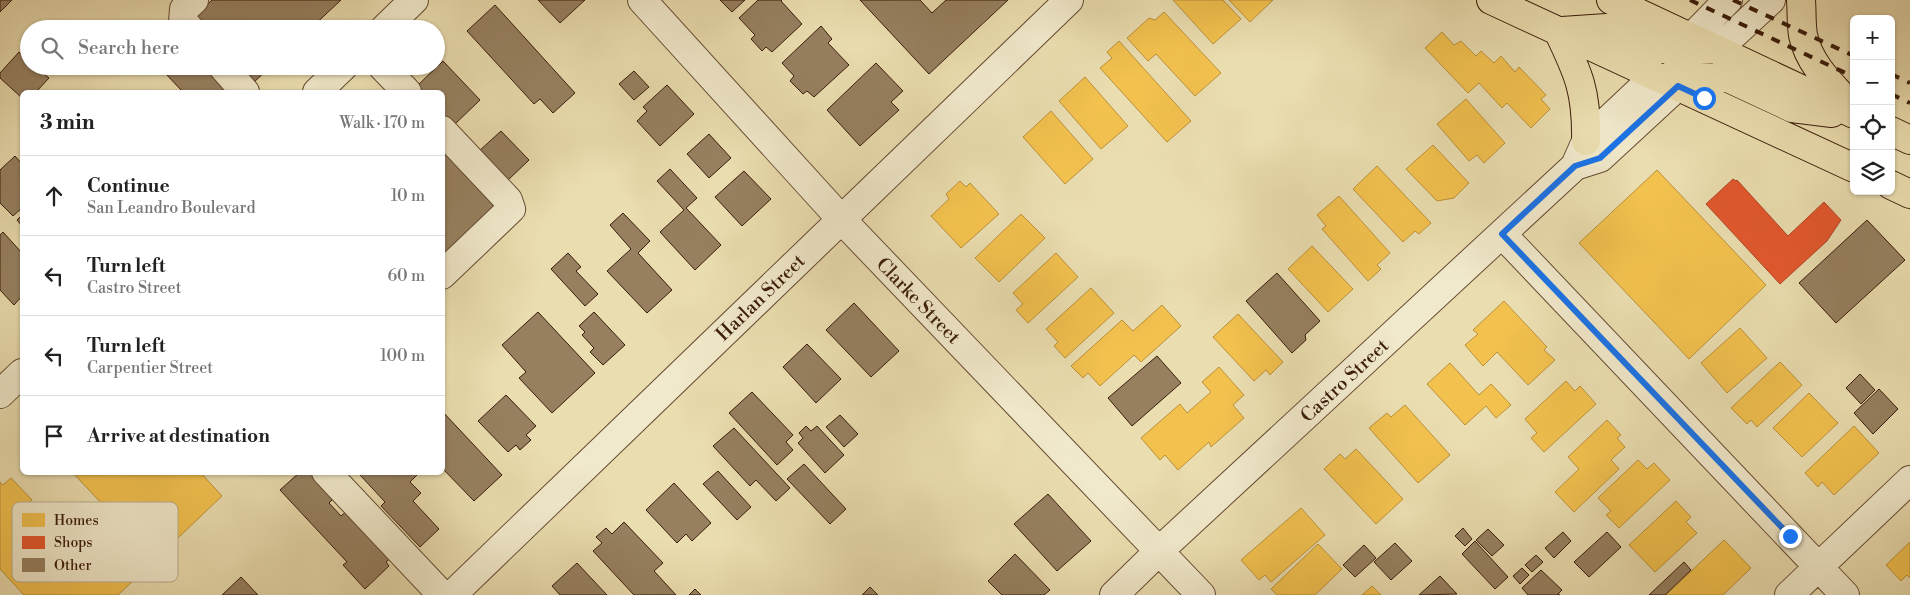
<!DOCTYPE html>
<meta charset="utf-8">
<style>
:root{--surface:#fff;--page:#f2f2f2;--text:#222;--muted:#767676;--line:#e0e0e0}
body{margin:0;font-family:"Libre Bodoni",serif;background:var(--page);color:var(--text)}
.controls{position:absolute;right:15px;top:15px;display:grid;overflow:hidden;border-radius:8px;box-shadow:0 1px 4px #0004}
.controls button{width:45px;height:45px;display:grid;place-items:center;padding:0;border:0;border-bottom:1px solid var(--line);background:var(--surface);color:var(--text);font:25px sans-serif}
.stop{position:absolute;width:15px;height:15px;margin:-11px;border:4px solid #1a73e8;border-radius:50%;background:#fff}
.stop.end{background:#1a73e8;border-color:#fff;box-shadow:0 1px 5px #0008}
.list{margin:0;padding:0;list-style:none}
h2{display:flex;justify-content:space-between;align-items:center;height:65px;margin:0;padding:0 20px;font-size:21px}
h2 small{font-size:16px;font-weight:400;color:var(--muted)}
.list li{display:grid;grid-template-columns:32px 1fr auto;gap:15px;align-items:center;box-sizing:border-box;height:80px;padding:0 20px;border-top:1px solid var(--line)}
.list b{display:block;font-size:19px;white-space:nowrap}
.list p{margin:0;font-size:16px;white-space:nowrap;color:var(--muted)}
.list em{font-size:16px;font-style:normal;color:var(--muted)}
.icon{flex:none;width:28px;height:28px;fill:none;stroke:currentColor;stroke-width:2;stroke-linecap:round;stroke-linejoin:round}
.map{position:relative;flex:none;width:1910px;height:595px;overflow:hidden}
.search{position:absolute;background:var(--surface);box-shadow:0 1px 4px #0004;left:20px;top:20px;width:425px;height:55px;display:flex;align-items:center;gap:12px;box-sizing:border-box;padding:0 18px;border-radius:28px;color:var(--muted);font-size:19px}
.panel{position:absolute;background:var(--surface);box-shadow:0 1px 4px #0004;left:20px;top:90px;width:425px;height:385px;border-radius:8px}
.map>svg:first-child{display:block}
</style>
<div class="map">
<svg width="1910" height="595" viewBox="0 0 1910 595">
<rect width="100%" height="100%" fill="#eaddaf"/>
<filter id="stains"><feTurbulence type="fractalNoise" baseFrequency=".004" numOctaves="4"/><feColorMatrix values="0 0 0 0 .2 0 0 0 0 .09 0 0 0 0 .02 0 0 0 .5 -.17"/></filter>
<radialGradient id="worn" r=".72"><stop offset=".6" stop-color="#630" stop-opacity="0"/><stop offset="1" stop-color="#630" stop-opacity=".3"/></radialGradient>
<!-- homes -->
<path fill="#f2c14e" stroke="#bb903a" d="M 1173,0 L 1223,0 L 1241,19 L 1213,44 Z
M 1229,0 L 1273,0 L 1250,22 Z
M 1164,12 L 1221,73 L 1195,96 L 1156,54 L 1148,61 L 1127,38 L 1149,18 L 1155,20 Z
M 1442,32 L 1454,45 L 1461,41 L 1476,56 L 1481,51 L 1494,63 L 1501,56 L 1515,72 L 1519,67 L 1546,95 L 1541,99 L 1550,109 L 1531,128 L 1507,103 L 1502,108 L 1479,83 L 1468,93 L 1425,48 Z
M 1119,41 L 1191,121 L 1167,142 L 1100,68 L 1112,58 L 1107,52 Z
M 1085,77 L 1128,126 L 1101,149 L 1059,101 Z
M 1466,99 L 1505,143 L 1484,163 L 1477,155 L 1469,161 L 1437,124 Z
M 1051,111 L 1093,159 L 1065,184 L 1023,137 Z
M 1433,145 L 1469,183 L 1454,198 L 1437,201 L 1406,169 Z
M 1377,166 L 1431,223 L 1419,234 L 1415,231 L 1403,242 L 1353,189 Z
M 1657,170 L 1766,285 L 1689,359 L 1579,243 Z
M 960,181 L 966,187 L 970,183 L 999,214 L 961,248 L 931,216 L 949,199 L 946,194 Z
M 1339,196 L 1390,253 L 1377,265 L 1381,269 L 1368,281 L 1322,229 L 1326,226 L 1317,215 Z
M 1021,214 L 1045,238 L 999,282 L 975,258 Z
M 1312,246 L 1353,289 L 1328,312 L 1288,269 Z
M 1056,253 L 1078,277 L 1028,323 L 1016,310 L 1023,304 L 1013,293 Z
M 1091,288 L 1114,313 L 1065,358 L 1054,346 L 1058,342 L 1046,329 Z
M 1504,301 L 1547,347 L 1544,350 L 1555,360 L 1528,385 L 1497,352 L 1483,366 L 1465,345 L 1478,334 L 1473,330 Z
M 1162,305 L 1181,326 L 1141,362 L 1134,355 L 1100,386 L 1088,373 L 1083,378 L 1071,366 L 1122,320 L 1133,331 Z
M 1238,314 L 1283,362 L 1270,375 L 1266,370 L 1254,381 L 1213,337 Z
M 1740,328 L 1767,358 L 1727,393 L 1701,363 Z
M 1780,362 L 1802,385 L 1757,427 L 1751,420 L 1747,424 L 1731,408 Z
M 1450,363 L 1479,395 L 1491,384 L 1511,405 L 1496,418 L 1486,406 L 1465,425 L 1427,384 Z
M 1219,367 L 1244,395 L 1233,405 L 1244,418 L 1211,447 L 1209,442 L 1178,470 L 1165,455 L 1160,460 L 1141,438 L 1180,404 L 1187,413 L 1211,392 L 1202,382 Z
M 1566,381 L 1575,391 L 1580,386 L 1596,404 L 1544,452 L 1531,438 L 1537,433 L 1525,419 Z
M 1809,393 L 1838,423 L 1802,457 L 1773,428 Z
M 1405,405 L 1450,455 L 1418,483 L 1369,428 L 1387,413 L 1391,417 Z
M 1607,420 L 1621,435 L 1617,438 L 1625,447 L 1611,460 L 1619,469 L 1574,512 L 1555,492 L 1579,469 L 1568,457 Z
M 1854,426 L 1879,453 L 1834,495 L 1822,482 L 1818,487 L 1805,473 Z
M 1356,449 L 1403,499 L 1376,524 L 1324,469 L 1340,454 L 1345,459 Z
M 1638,460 L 1647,469 L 1654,463 L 1670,480 L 1619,528 L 1606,515 L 1611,511 L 1598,498 Z
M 72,472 L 200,472 L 222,496 L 118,595 L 24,595 L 0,569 L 0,482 L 3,485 L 11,478 L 32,500 L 24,507 L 61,546 L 104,506 Z
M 1676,501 L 1691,517 L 1686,522 L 1697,533 L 1655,572 L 1629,545 Z
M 1301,508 L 1325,535 L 1271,582 L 1265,575 L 1259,580 L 1241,560 Z
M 1724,540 L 1751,568 L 1723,595 L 1666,595 Z
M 1910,542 L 1910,578 L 1907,575 L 1901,581 L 1886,565 Z
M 1318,544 L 1342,569 L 1315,595 L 1277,595 L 1271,589 Z
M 1372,586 L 1381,595 L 1362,595 Z"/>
<!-- shops -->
<path fill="#e4572e" stroke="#b14523" d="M 1733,179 L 1736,181 L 1737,180 L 1788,236 L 1824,202 L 1841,220 L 1827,241 L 1780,284 L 1706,204 Z"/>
<!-- building -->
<path fill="#968060" stroke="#3a1c0a" d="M 0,0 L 12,0 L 0,12 Z
M 212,0 L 341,0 L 310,29 L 197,29 L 190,21 Z
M 538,0 L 585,0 L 560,23 Z
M 720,0 L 745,0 L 732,12 Z
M 758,0 L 782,0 L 781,1 L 802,24 L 772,52 L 766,47 L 762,51 L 751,39 L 755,35 L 739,18 Z
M 860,0 L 920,0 L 932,13 L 946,0 L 1008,0 L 929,74 Z
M 495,5 L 575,93 L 553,113 L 540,99 L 534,104 L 467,31 Z
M 821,26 L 832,39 L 828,43 L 849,65 L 814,97 L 807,91 L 803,94 L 790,81 L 794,76 L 782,63 Z
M 19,52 L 29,61 L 29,66 L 35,66 L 49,78 L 36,92 L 22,92 L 22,98 L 0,78 L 0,73 Z
M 443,61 L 480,100 L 454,125 L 442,114 L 442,92 L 422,92 L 416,87 Z
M 876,63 L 903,91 L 891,102 L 899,110 L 860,146 L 827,110 Z
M 170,66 L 213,66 L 230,92 L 183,92 L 164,72 Z
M 233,66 L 271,66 L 251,85 Z
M 634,71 L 649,87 L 634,100 L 619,84 Z
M 667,85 L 694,114 L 660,146 L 637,121 L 647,111 L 643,107 Z
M 501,131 L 529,160 L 507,181 L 478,152 Z
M 709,134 L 731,158 L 709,178 L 687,154 Z
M 442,150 L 475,185 L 481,179 L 502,202 L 442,257 Z
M 15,156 L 22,164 L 22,208 L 13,216 L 0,203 L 0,170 Z
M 670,169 L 697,198 L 686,208 L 721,245 L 695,270 L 660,232 L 684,210 L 657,181 Z
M 744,171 L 771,199 L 742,226 L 715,197 Z
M 623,213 L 650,241 L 638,253 L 672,290 L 647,313 L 607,271 L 631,249 L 610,225 Z
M 22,215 L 22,226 L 17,220 Z
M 1867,220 L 1905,260 L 1836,323 L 1799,283 Z
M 3,232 L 22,253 L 22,296 L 14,305 L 0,290 L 0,235 Z
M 568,253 L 581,267 L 576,271 L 598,294 L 585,306 L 551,269 Z
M 1277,273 L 1320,321 L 1305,335 L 1306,340 L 1292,353 L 1246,301 Z
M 854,303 L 899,351 L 871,377 L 826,330 Z
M 538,312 L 595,373 L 552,413 L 519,378 L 526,372 L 502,345 Z
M 594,312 L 625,345 L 603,365 L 590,352 L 594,348 L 582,335 L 585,332 L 579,326 Z
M 807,344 L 841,379 L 816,403 L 783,367 Z
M 1157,356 L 1181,383 L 1132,426 L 1108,398 Z
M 1860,374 L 1875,390 L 1861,404 L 1846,388 Z
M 1879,389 L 1898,409 L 1873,434 L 1854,413 Z
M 752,392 L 793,435 L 786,442 L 793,450 L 777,465 L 729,413 Z
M 506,395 L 536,426 L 526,435 L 531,440 L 520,450 L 516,445 L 508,452 L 478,421 Z
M 442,411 L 502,475 L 474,501 L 442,468 Z
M 840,415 L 858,434 L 844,447 L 826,427 Z
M 806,426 L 811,431 L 817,426 L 844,455 L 825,473 L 798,443 L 803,438 L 799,433 Z
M 734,428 L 790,488 L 776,501 L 756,480 L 750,486 L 713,446 Z
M 804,464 L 846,509 L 830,524 L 787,479 Z
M 718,471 L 751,507 L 737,520 L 703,484 Z
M 300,472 L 314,472 L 336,496 L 329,503 L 341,516 L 347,511 L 391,558 L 386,562 L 389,566 L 365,589 L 343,565 L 347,562 L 280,490 Z
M 363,472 L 414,472 L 417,475 L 410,482 L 421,493 L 413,501 L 439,529 L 420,547 L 381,506 L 385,502 L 360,475 Z
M 674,483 L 711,523 L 692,541 L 686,534 L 677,543 L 646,510 Z
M 1048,494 L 1091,541 L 1057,571 L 1014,524 Z
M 624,522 L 663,563 L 654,571 L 676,595 L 634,595 L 593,551 L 602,543 L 596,537 L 606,528 L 612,534 Z
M 1463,528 L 1472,539 L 1465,546 L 1455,536 Z
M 1488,529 L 1504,545 L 1492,556 L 1476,540 Z
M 1563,532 L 1571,541 L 1554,558 L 1545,548 Z
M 1607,532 L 1621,547 L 1589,577 L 1574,562 Z
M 1475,541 L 1508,577 L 1495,589 L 1462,554 Z
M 1395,543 L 1412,561 L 1391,580 L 1374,562 Z
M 1364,545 L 1376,558 L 1355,577 L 1343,565 Z
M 1015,554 L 1050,590 L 1044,595 L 1002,595 L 988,581 Z
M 1536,555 L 1543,562 L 1532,572 L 1525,565 Z
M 1684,562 L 1691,570 L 1665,595 L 1649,595 Z
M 577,563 L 607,595 L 560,595 L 552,586 Z
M 1522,568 L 1529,575 L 1520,584 L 1513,576 Z
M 1541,570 L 1562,590 L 1558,594 L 1560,595 L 1528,595 L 1522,588 Z
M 1440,576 L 1457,594 L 1419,595 Z
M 241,577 L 258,595 L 222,595 Z
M 870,587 L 878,595 L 862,595 Z
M 695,589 L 701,595 L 689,595 Z"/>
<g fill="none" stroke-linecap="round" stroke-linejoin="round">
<defs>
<path id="minor" d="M 642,0 L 841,219 L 1201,595
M 190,29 L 183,22 L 184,9 L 194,0
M 384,29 L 414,0
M 1692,37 L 1728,0
M 1718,49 L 1771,0
M 222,66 L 245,92
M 382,66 L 407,92
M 317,92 L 344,66
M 442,130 L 508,200 L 511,209 L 442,275
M 1575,166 L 1600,158 L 1678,86
M 1502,234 L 1845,595
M 0,394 L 22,373
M 326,472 L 442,595
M 452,595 L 1069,0
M 1114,595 L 1158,552 L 1575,166 L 1586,141 L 1655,76
M 1789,595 L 1910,480"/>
<path id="major" d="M 1491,0 L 1854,168
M 1611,0 L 1854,114
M 1801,0 C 1802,12 1801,23 1803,35 C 1809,65 1833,86 1853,108
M 1558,31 C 1579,74 1587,93 1586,141
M 1562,31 L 1607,28 L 1652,49 L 1709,49
M 1670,76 L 1728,78 L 1792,108 L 1832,113
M 1891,131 L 1910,140
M 1891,185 L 1910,194"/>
</defs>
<!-- minor casing -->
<use href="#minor" stroke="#664c33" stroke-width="30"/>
<!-- major casing -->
<use href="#major" stroke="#3a1c0a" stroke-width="30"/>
<!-- minor -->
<use href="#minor" stroke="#f1e9cb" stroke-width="28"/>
<!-- major -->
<use href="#major" stroke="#eaddaf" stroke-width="28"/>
<!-- rail -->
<path stroke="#3a1c0a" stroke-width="4" stroke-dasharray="9 9" stroke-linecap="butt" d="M 1690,0 L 1854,77
M 1733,0 L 1854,56
M 1891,74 L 1910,83
M 1891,94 L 1910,103"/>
</g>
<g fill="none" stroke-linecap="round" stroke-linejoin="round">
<!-- route -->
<path stroke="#1a73e8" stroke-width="6" d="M 1704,98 L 1678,86 L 1600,158 L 1575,166 L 1502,234 L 1790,536"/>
</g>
<g text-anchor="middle" stroke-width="5" stroke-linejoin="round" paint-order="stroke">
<!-- street labels -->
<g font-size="19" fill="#3a1c0a" stroke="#f1e9cb">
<text transform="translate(760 297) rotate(-44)" y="7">Harlan Street</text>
<text transform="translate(919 300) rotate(46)" y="7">Clarke Street</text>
<text transform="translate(1344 380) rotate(-43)" y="7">Castro Street</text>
</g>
</g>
<!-- legend -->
<rect x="12" y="502" width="166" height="80" rx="8" fill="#f1e9cb" stroke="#baac91" stroke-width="1"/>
<rect x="22" y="513" width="23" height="14" fill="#f2c14e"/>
<rect x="22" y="536" width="23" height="13" fill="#e4572e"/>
<rect x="22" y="558" width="23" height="14" fill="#968060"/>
<g font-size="14" fill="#3a1c0a">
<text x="54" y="525">Homes</text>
<text x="54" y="547">Shops</text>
<text x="54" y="570">Other</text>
</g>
<rect width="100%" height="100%" filter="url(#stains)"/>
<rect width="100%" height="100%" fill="url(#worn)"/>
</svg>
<div class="controls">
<button>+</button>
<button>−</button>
<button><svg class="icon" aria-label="locate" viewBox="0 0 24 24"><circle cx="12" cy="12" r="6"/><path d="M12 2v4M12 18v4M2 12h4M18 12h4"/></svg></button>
<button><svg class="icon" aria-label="layers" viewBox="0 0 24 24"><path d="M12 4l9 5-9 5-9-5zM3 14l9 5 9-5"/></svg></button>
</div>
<div class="stop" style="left:1704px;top:98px"></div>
<div class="stop end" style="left:1790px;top:536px"></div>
<div class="search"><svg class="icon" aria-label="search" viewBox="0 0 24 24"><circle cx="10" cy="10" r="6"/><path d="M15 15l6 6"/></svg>Search here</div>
<section class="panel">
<h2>3 min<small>Walk · 170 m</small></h2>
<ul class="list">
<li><svg class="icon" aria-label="ahead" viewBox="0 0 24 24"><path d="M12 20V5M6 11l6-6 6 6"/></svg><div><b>Continue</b><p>San Leandro Boulevard</p></div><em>10 m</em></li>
<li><svg class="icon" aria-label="left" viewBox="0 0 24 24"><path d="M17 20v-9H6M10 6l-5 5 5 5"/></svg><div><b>Turn left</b><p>Castro Street</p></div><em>60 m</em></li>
<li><svg class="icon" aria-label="left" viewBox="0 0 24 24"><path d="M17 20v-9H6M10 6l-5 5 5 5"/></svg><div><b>Turn left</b><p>Carpentier Street</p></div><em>100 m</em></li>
<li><svg class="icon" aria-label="arrive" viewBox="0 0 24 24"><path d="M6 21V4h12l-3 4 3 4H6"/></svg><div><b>Arrive at destination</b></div></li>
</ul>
</section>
</div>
